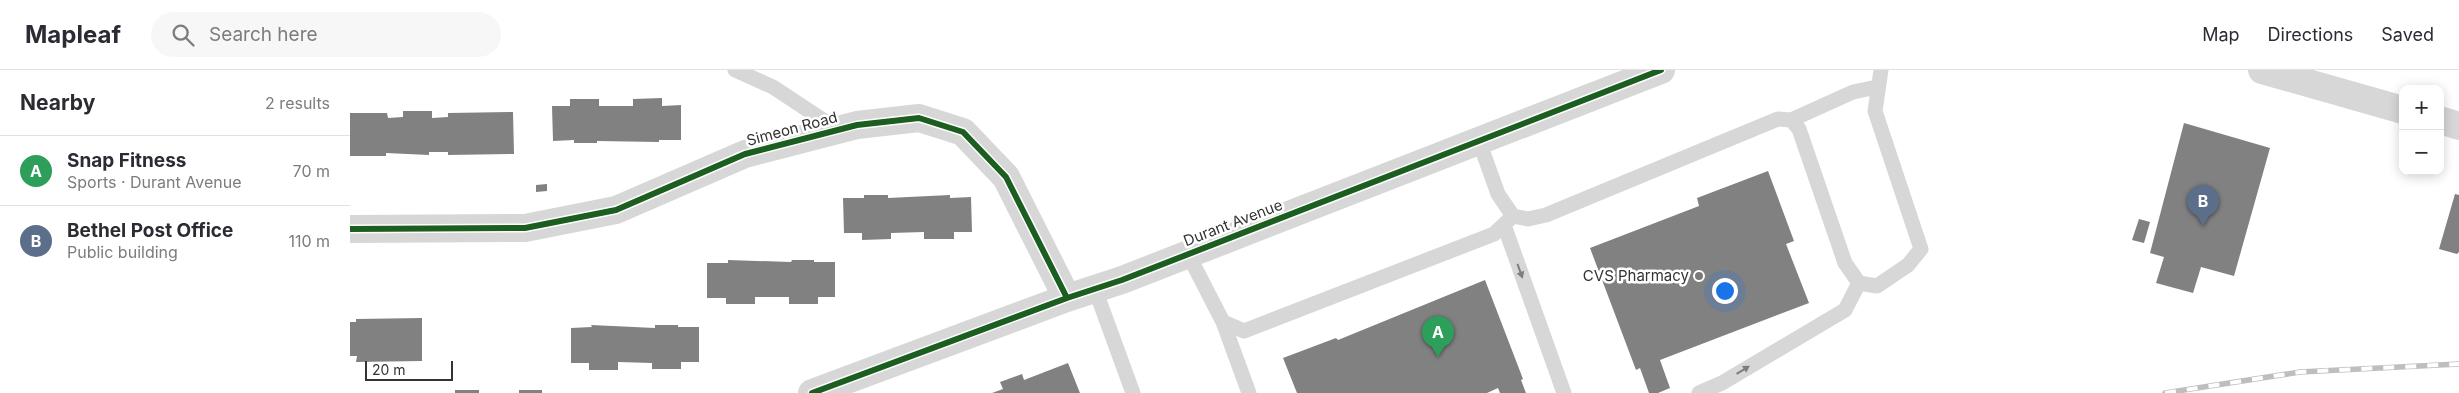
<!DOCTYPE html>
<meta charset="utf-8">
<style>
:root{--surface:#fff;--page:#f7f7f7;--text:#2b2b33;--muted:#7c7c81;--line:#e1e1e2;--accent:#111827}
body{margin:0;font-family:Inter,sans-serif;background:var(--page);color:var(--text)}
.controls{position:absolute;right:15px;top:15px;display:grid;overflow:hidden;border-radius:10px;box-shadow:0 2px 12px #0003}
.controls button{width:45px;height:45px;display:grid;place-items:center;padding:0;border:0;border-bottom:1px solid var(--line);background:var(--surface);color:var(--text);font:25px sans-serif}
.scale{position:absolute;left:15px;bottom:12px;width:88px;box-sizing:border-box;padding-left:5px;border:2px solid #333;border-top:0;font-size:14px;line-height:18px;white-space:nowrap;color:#333;-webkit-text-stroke:4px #fff;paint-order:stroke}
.you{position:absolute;left:1374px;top:220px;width:18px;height:18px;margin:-12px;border:4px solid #fff;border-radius:50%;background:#1a73e8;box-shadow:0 0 0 8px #1a73e833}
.badge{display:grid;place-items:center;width:32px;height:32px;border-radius:50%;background:var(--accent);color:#fff;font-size:16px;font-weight:700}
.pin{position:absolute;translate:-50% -41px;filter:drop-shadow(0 1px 2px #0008)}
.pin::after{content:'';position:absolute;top:26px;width:18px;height:15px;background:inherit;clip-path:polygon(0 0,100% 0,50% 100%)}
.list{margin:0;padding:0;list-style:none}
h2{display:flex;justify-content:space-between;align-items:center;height:65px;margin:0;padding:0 20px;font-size:21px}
h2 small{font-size:16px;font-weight:400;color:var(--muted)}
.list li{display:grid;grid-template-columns:32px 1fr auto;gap:15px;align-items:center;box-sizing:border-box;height:70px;padding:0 20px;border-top:1px solid var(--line)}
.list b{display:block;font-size:19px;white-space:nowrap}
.list p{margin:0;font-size:16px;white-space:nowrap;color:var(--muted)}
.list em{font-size:16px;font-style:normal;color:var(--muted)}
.icon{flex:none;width:28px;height:28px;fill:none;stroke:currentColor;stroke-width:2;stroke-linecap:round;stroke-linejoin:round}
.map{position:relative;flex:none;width:2109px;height:323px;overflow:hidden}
header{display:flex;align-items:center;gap:30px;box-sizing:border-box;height:70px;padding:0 25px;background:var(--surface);border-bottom:1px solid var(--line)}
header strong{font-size:24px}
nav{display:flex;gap:28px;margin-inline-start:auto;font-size:18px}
.search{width:350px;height:45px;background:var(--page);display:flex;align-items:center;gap:12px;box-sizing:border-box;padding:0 18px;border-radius:28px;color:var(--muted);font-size:19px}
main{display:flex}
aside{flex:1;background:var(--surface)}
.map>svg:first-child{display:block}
</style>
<header>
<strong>Mapleaf</strong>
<div class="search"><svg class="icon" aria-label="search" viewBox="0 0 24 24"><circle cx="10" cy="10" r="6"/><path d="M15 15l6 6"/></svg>Search here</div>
<nav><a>Map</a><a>Directions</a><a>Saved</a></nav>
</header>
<main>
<aside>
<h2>Nearby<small>2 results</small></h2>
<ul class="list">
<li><span class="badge" style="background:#2e9e5b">A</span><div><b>Snap Fitness</b><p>Sports · Durant Avenue</p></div><em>70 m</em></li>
<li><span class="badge" style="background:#5c6f8a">B</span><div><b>Bethel Post Office</b><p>Public building</p></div><em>110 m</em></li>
</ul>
</aside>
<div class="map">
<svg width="2109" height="323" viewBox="0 0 2109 323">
<rect width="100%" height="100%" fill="#fff"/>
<!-- building -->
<path fill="#818181" d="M 312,28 L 312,36 L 331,35 L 331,70 L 309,70 L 309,72 L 247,71 L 247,73 L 224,73 L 224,70 L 203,71 L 202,36 L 220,36 L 220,29 L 249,29 L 249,36 L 283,36 L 283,29 Z
M 53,41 L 82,41 L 82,48 L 98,47 L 98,43 L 163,42 L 164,84 L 98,85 L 98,82 L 79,82 L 79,85 L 36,83 L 36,86 L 0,86 L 0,43 L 37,43 L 38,48 L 53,47 Z
M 1834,53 L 1920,78 L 1884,206 L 1851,197 L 1843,223 L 1806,213 L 1814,187 L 1800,183 Z
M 1418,101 L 1444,171 L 1436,174 L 1459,233 L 1310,290 L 1320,318 L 1308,323 L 1299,323 L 1290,298 L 1286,300 L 1240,178 L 1349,136 L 1347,128 Z
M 197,114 L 197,121 L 186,122 L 186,115 Z
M 2105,124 L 2109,125 L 2109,182 L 2107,184 L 2089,179 Z
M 514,125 L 538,125 L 538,128 L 600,125 L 600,128 L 621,127 L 622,162 L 604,162 L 604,169 L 574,169 L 574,162 L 541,163 L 541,169 L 512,170 L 512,163 L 494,163 L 493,128 L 514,128 Z
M 1789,149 L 1800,152 L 1794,173 L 1782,170 Z
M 378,190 L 441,192 L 442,190 L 464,190 L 464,192 L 485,192 L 485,227 L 468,227 L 468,234 L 439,234 L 439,227 L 405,227 L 405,234 L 376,234 L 376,228 L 357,228 L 357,193 L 378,193 Z
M 1135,210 L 1173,309 L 1171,310 L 1176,323 L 1150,323 L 1148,318 L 1137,323 L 947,323 L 933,288 L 986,268 L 988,270 Z
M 72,248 L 72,291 L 6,292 L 7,286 L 0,286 L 0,252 L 6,252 L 6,249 Z
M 241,255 L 305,258 L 305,255 L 328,255 L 328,257 L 349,257 L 349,292 L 331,292 L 331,299 L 302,299 L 302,293 L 268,292 L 268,300 L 239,300 L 239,293 L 221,293 L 221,258 L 242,257 Z
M 718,293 L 730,323 L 642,323 L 653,319 L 650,312 L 672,304 L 674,310 Z
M 105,320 L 129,320 L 129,323 L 105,323 Z
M 169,320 L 192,320 L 192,323 L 169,323 Z"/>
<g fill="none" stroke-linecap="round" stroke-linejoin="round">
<!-- service -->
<path stroke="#d7d7d7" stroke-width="15" d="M 385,0 L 423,17 L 488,60
M 1441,50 L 1503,22 L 1527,17
M 1129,71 L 1148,124 L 1163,146 L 1178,149 L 1196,145 L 1428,49 L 1441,50 L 1449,59 L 1495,193 L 1509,213 L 1527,216 L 1558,195 L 1571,179 L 1525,41 L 1531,0
M 1154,155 L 1214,323
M 838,184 L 873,252 L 894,261 L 1144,164 L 1163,146
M 745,219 L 783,323
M 873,252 L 899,323
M 1349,323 L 1372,313 L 1495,240 L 1509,213"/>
<!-- minor -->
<path stroke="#d7d7d7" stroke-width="28" d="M 1912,0 L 2053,40
M 2090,50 L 2109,56
M 0,159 L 175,158 L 266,140 L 395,84 L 507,55 L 569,48 L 613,62 L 656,107 L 717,228
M 462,323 L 717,228 L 772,210 L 1311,0"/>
<defs>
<path id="rail" d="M 1815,323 L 1950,302 L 2109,294"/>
</defs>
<!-- rail casing -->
<use href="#rail" stroke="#bebebe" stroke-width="5.5"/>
<!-- rail -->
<use href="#rail" stroke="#fff" stroke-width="4" stroke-dasharray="11" stroke-linecap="butt"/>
<defs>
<path id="cycleway" d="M 0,159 L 175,158 L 266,140 L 395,84 L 507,55 L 569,48 L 613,62 L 656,107 L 717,228
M 462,323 L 717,228 L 772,210 L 1311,0"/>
</defs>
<!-- cycleway casing -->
<use href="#cycleway" stroke="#fff" stroke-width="9"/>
<!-- cycleway -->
<use href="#cycleway" stroke="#1b5e20" stroke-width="6"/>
</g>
<!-- one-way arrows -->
<defs><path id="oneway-solid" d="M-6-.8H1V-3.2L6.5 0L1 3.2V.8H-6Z" transform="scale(1.25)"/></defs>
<g fill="#7d7d7d">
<use href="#oneway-solid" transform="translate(1170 201) rotate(70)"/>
<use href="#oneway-solid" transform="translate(1393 300) rotate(-31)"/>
</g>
<!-- markers -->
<circle fill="#7a7a7a" stroke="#fff" stroke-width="2" cx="1349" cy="206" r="5"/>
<g text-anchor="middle" stroke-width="5" stroke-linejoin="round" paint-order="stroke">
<!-- street labels -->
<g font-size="15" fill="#333" stroke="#fff">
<text transform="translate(442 59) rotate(-15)" y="5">Simeon Road</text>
<text transform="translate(883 153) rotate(-21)" y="5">Durant Avenue</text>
</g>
<!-- poi labels -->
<g font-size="15" fill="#333" stroke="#fff" text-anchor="end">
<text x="1339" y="211">CVS Pharmacy</text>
</g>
</g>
</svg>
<div class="controls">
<button>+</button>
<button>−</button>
</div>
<div class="scale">20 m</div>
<div class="you"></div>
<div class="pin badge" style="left:1088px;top:287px;background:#2e9e5b">A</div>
<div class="pin badge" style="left:1853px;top:156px;background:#5c6f8a">B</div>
</div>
</main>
